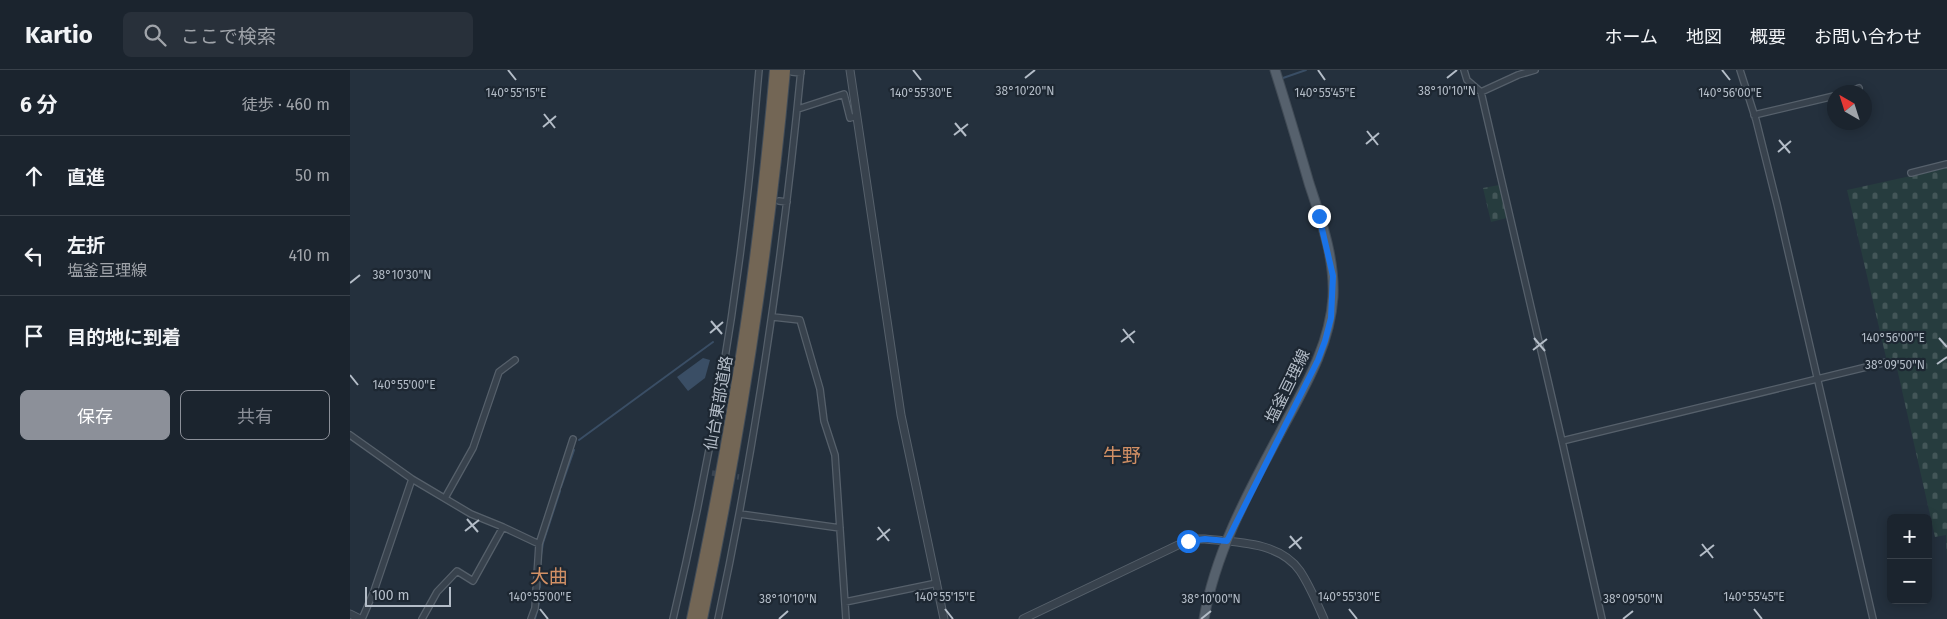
<!DOCTYPE html>
<html lang="ja">
<meta charset="utf-8">
<style>
:root{--surface:#1b242e;--page:#28303a;--text:#f1f3f6;--muted:#a0a4aa;--line:#39414a;--accent:#8c9099}
body{margin:0;font-family:"Fira Sans","Noto Sans JP",sans-serif;background:var(--page);color:var(--text)}
.controls{position:absolute;right:15px;bottom:15px;display:grid;overflow:hidden;border-radius:8px;box-shadow:0 2px 12px #0003}
.controls button{width:45px;height:45px;display:grid;place-items:center;padding:0;border:0;border-bottom:1px solid var(--line);background:var(--surface);color:var(--text);font:25px sans-serif}
.compass{position:absolute;left:1477px;top:15px;width:45px;height:45px;border-radius:50%;background:var(--surface);box-shadow:0 2px 12px #0003;rotate:321deg}
.scale{position:absolute;left:15px;bottom:12px;width:86px;box-sizing:border-box;padding-left:5px;border:2px solid #b4bdc8;border-top:0;font-size:14px;line-height:18px;white-space:nowrap;color:#b4bdc8;-webkit-text-stroke:4px #1d2732;paint-order:stroke}
.stop{position:absolute;width:15px;height:15px;margin:-11px;border:4px solid #1a73e8;border-radius:50%;background:#fff}
.stop.end{background:#1a73e8;border-color:#fff;box-shadow:0 1px 5px #0008}
.list{margin:0;padding:0;list-style:none}
h2{display:flex;justify-content:space-between;align-items:center;height:65px;margin:0;padding:0 20px;font-size:21px}
h2 small{font-size:16px;font-weight:400;color:var(--muted)}
.list li{display:grid;grid-template-columns:32px 1fr auto;gap:15px;align-items:center;box-sizing:border-box;height:80px;padding:0 20px;border-top:1px solid var(--line)}
.list b{display:block;font-size:19px;white-space:nowrap}
.list p{margin:0;font-size:16px;white-space:nowrap;color:var(--muted)}
.list em{font-size:16px;font-style:normal;color:var(--muted)}
.actions{display:flex;gap:10px;padding:15px 20px}
.actions a{flex:1;padding:11px 0;border:1px solid var(--accent);border-radius:8px;text-align:center;font-size:18px;color:var(--accent)}
.actions .main{background:var(--accent);color:#fff}
.icon{flex:none;width:28px;height:28px;fill:none;stroke:currentColor;stroke-width:2;stroke-linecap:round;stroke-linejoin:round}
.map{position:relative;flex:none;width:1597px;height:549px;overflow:hidden}
header{display:flex;align-items:center;gap:30px;box-sizing:border-box;height:70px;padding:0 25px;background:var(--surface);border-bottom:1px solid var(--line)}
header strong{font-size:24px}
nav{display:flex;gap:28px;margin-inline-start:auto;font-size:18px}
.search{width:350px;height:45px;background:var(--page);display:flex;align-items:center;gap:12px;box-sizing:border-box;padding:0 18px;border-radius:8px;color:var(--muted);font-size:19px}
main{display:flex}
aside{flex:1;background:var(--surface)}
.map>svg:first-child{display:block}
</style>
<header>
<strong>Kartio</strong>
<div class="search"><svg class="icon" aria-label="search" viewBox="0 0 24 24"><circle cx="10" cy="10" r="6"/><path d="M15 15l6 6"/></svg>ここで検索</div>
<nav><a>ホーム</a><a>地図</a><a>概要</a><a>お問い合わせ</a></nav>
</header>
<main>
<aside>
<h2>6 分<small>徒歩 · 460 m</small></h2>
<ul class="list">
<li><svg class="icon" aria-label="ahead" viewBox="0 0 24 24"><path d="M12 20V5M6 11l6-6 6 6"/></svg><div><b>直進</b></div><em>50 m</em></li>
<li><svg class="icon" aria-label="left" viewBox="0 0 24 24"><path d="M17 20v-9H6M10 6l-5 5 5 5"/></svg><div><b>左折</b><p>塩釜亘理線</p></div><em>410 m</em></li>
<li><svg class="icon" aria-label="arrive" viewBox="0 0 24 24"><path d="M6 21V4h12l-3 4 3 4H6"/></svg><div><b>目的地に到着</b></div></li>
</ul>
<div class="actions"><a class="main">保存</a><a>共有</a></div>
</aside>
<div class="map">
<svg width="1597" height="549" viewBox="0 0 1597 549">
<defs>
<pattern id="cemetery-stones" width="16" height="16" patternUnits="userSpaceOnUse" patternTransform="scale(1.25)"><rect width="16" height="16" fill="#263c3e"/><path d="M2 7V4a2 2 0 0 1 4 0v3zM10 15v-3a2 2 0 0 1 4 0v3z" fill="#435658"/></pattern>
</defs>
<rect width="100%" height="100%" fill="#24303d"/>
<!-- cemetery -->
<path fill="url(#cemetery-stones)" d="M 1597,98 L 1597,490 L 1596,465 L 1585,467 L 1546,294 L 1538,296 L 1497,120 Z
M 1149,115 L 1157,148 L 1141,152 L 1133,118 Z"/>
<!-- water -->
<path fill="#3a4e65" d="M 353,288 L 360,290 L 355,308 L 338,321 L 327,307 Z"/>
<g fill="none" stroke-linecap="round" stroke-linejoin="round">
<!-- stream -->
<path stroke="#3a4e65" stroke-width="2" d="M 933,8 L 956,0
M 229,370 L 363,272
M 211,417 L 224,380
M 191,485 L 193,473 L 210,421
M 189,507 L 190,517
M 185,549 L 191,525"/>
<!-- minor-tunnel -->
<path stroke="#3a4552" stroke-width="5.5" stroke-dasharray="5.5 3" stroke-linecap="butt" d="M 362,403 L 389,407"/>
<defs>
<path id="minor" d="M 1114,0 L 1117,10 L 1131,22 L 1212,371 L 1537,292
M 1390,0 L 1406,50 L 1427,134 L 1523,549
M 442,2 L 451,3
M 1131,22 L 1168,5 L 1185,0
M 1500,22 L 1509,18
M 448,39 L 494,24 L 500,48 L 507,46
M 1404,45 L 1484,26
M 1561,103 L 1597,94
M 429,131 L 437,132
M 423,247 L 450,250 L 470,319 L 474,351 L 485,385 L 496,549
M 0,365 L 62,409 L 121,444 L 153,457 L 189,474 L 185,538 L 181,549
M 1212,371 L 1252,549
M 95,428 L 123,378 L 149,302 L 165,290
M 390,444 L 490,458
M 189,474 L 223,369
M 495,532 L 587,513
M 12,549 L 24,521 L 62,409
M 72,549 L 87,522 L 107,501 L 123,511 L 153,457
M 323,549 C 356,410 381,270 397,128 C 402,86 405,43 409,0
M 368,549 C 407,367 433,186 451,0"/>
<path id="tertiary" d="M 500,0 L 551,345 L 594,549
M 0,544 L 10,549
M 673,549 L 828,475 L 847,469 L 855,469 C 887,472 930,472 950,501 C 960,516 967,533 974,549"/>
<path id="primary" d="M 854,549 C 865,482 900,419 931,361 C 954,318 980,276 983,227 C 985,188 971,150 959,113 C 948,75 937,38 925,0"/>
<path id="motorway" d="M 342,549 C 364,444 384,339 399,233 C 410,156 418,78 425,0
M 352,549 C 390,367 418,185 435,0"/>
</defs>
<!-- minor casing -->
<use href="#minor" stroke="#56606b" stroke-width="8"/>
<!-- tertiary casing -->
<use href="#tertiary" stroke="#56606b" stroke-width="9"/>
<!-- primary casing -->
<use href="#primary" stroke="#414b56" stroke-width="11"/>
<!-- motorway casing -->
<use href="#motorway" stroke="#434d58" stroke-width="12"/>
<!-- minor -->
<use href="#minor" stroke="#38424d" stroke-width="5.5"/>
<!-- tertiary -->
<use href="#tertiary" stroke="#38424d" stroke-width="7"/>
<!-- primary -->
<use href="#primary" stroke="#56616d" stroke-width="9"/>
<!-- motorway -->
<use href="#motorway" stroke="#736655" stroke-width="10"/>
</g>
<g fill="none" stroke-linecap="round" stroke-linejoin="round">
<!-- route -->
<path stroke="#1a73e8" stroke-width="6" d="M 838,471 L 855,469 L 877,471 L 968,290 L 975,271 L 981,248 L 983,206 L 969,146"/>
</g>
<!-- ticks -->
<path fill="none" stroke="#b4bdc8" stroke-width="2" d="M 158,0 L 166,10M 563,0 L 571,10M 968,0 L 975,10M 1372,0 L 1380,10M 675,8 L 685,0M 1097,8 L 1107,0M 194,44 L 205,58M 605,53 L 616,66M 193,57 L 206,46M 1017,61 L 1028,75M 604,65 L 618,54M 1429,70 L 1440,83M 1016,74 L 1029,63M 1428,82 L 1441,71M 0,213 L 10,205M 361,251 L 372,264M 773,259 L 784,273M 360,263 L 373,252M 1184,268 L 1195,281M 1589,268 L 1597,277M 771,272 L 785,261M 1183,280 L 1197,269M 1587,294 L 1597,287M 0,305 L 8,315M 117,449 L 128,462M 528,457 L 539,471M 115,461 L 129,450M 940,466 L 951,479M 527,470 L 540,459M 1352,474 L 1363,488M 939,478 L 952,467M 1350,486 L 1364,475M 190,539 L 198,549M 595,539 L 603,549M 999,539 L 1007,549M 1404,539 L 1412,549M 429,549 L 438,541M 851,549 L 861,541M 1273,549 L 1283,541"/>
<g text-anchor="middle" stroke-width="4.5" stroke-linejoin="round" paint-order="stroke">
<!-- street labels -->
<g font-size="16" fill="#b4bdc8" stroke="#1d2732">
<text transform="translate(937 316) rotate(-64)" y="6">塩釜亘理線</text>
<text transform="translate(368 333) rotate(-80)" y="6">仙台東部道路</text>
</g>
<!-- quarter labels -->
<g font-size="19" fill="#d29065" stroke="#1d2732">
<text x="772" y="392">牛野</text>
<text x="199" y="513">大曲</text>
</g>
</g>
<g font-size="12" text-anchor="middle" fill="#b4bdc8" stroke="#1d2732" stroke-width="4.5" stroke-linejoin="round" paint-order="stroke">
<text x="675" y="25">38°10'20"N</text>
<text x="1097" y="25">38°10'10"N</text>
<text x="1380" y="27">140°56'00"E</text>
<text x="166" y="27">140°55'15"E</text>
<text x="571" y="27">140°55'30"E</text>
<text x="975" y="27">140°55'45"E</text>
<text x="52" y="209">38°10'30"N</text>
<text x="1543" y="272">140°56'00"E</text>
<text x="1545" y="299">38°09'50"N</text>
<text x="54" y="319">140°55'00"E</text>
<text x="190" y="531">140°55'00"E</text>
<text x="595" y="531">140°55'15"E</text>
<text x="999" y="531">140°55'30"E</text>
<text x="1404" y="531">140°55'45"E</text>
<text x="438" y="533">38°10'10"N</text>
<text x="861" y="533">38°10'00"N</text>
<text x="1283" y="533">38°09'50"N</text>
</g>
</svg>
<div class="controls">
<button>+</button>
<button>−</button>
</div>
<svg class="compass" viewBox="-18 -18 36 36"><path d="M0-13l5 13h-10z" fill="#e53935"/><path d="M0 13l5-13h-10z" fill="#a0a4aa"/></svg>
<div class="scale">100 m</div>
<div class="stop" style="left:838px;top:471px"></div>
<div class="stop end" style="left:969px;top:146px"></div>
</div>
</main>
